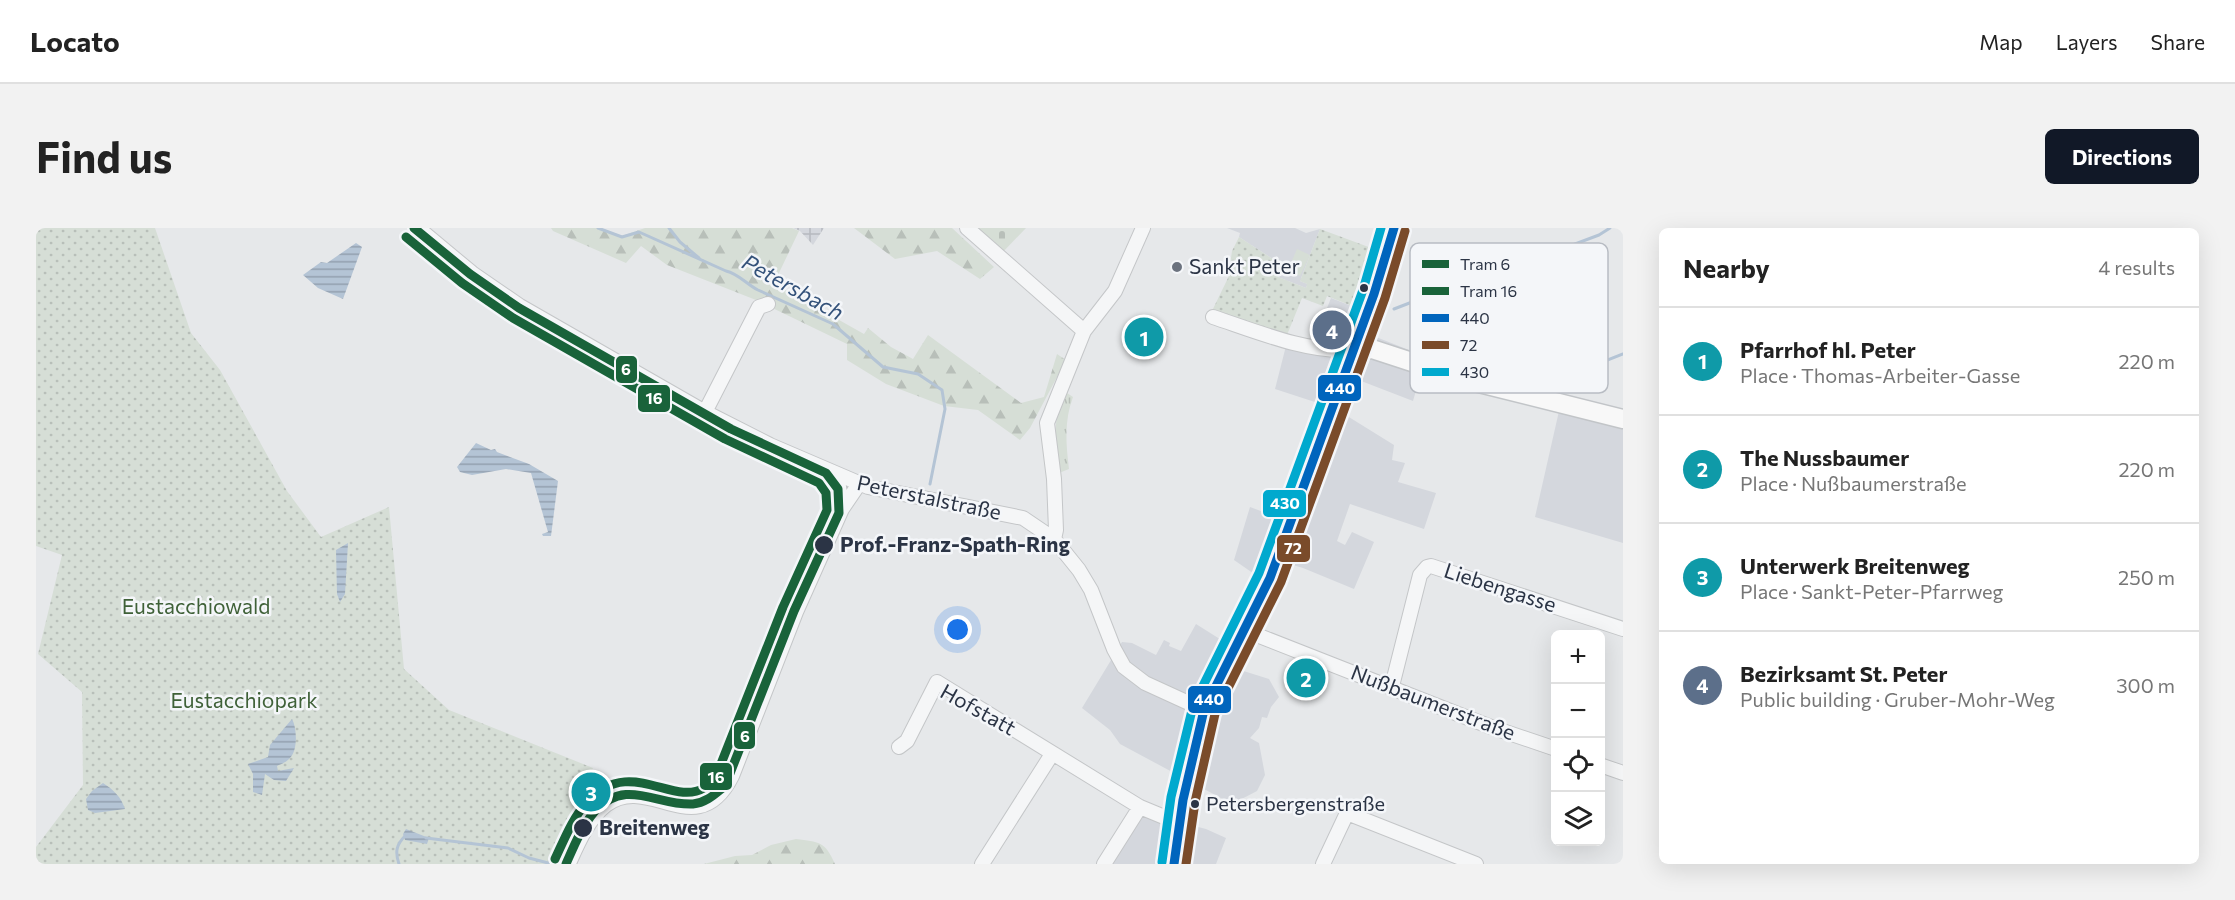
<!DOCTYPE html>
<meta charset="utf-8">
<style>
:root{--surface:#fff;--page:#f2f2f2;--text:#222;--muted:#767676;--line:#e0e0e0;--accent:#111827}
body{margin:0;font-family:Commissioner,sans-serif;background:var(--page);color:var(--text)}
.controls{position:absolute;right:18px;bottom:18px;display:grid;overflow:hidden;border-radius:9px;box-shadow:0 6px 24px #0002}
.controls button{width:54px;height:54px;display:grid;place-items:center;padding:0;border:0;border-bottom:2px solid var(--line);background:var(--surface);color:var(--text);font:30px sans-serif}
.you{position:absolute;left:922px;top:402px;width:21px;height:21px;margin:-15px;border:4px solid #fff;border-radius:50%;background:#1a73e8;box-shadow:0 0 0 9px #1a73e833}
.badge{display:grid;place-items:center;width:39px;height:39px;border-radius:50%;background:var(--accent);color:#fff;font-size:20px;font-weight:700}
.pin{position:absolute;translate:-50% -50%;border:3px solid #fff;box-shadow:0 2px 6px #0006}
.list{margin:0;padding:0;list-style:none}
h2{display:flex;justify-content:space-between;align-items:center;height:78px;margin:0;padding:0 24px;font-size:26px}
h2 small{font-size:20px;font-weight:400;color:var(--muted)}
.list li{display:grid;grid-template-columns:39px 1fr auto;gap:18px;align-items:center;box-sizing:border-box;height:108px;padding:0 24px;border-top:2px solid var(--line)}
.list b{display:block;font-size:22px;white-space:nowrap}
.list p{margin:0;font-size:20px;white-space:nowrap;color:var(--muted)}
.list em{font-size:20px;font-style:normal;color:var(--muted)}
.icon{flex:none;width:33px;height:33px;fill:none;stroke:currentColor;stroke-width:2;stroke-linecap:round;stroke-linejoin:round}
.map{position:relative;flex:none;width:1587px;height:636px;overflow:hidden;border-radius:9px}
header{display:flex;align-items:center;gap:36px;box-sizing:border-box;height:84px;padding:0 30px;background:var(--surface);border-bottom:2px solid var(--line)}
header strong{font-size:28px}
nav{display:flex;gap:33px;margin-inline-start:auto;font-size:21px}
.intro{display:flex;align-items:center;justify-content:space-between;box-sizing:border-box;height:144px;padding:0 36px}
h1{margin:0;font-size:42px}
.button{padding:15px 27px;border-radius:9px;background:var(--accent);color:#fff;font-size:21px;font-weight:700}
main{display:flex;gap:36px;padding:0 36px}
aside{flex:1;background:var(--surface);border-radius:9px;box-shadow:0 6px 24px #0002}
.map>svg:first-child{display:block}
</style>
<header>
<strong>Locato</strong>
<nav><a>Map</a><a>Layers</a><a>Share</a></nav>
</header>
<div class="intro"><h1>Find us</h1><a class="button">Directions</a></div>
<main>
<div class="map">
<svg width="1587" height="636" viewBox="0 0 1587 636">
<defs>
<pattern id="industrial-grid" width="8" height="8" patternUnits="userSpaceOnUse" patternTransform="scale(1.5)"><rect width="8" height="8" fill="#d4d7dd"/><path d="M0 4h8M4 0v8" fill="none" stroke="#b6b9bf"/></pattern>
<pattern id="grass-tufts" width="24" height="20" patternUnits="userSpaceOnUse" patternTransform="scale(1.5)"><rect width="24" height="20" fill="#d6ded6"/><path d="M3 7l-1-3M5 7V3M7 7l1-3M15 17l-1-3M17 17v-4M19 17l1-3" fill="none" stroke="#b8bfb9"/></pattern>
<pattern id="forest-firs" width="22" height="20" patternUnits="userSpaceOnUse" patternTransform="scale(1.5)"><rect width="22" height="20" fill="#d6ded6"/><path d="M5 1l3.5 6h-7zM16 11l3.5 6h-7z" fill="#b8bfb9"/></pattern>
<pattern id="cemetery-stones" width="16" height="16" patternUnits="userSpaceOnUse" patternTransform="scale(1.5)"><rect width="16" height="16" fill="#d6ded6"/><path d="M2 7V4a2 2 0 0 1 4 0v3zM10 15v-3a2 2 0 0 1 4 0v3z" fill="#b8bfb9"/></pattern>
<pattern id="park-dots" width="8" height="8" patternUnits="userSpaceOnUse" patternTransform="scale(1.5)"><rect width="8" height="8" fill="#d6ded6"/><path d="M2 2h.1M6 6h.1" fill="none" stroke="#b8bfb9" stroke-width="1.8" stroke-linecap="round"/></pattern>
<pattern id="water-rules" width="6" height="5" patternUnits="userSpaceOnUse" patternTransform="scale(1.5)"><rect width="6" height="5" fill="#b4c4d5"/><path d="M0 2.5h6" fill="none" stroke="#93a0af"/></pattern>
</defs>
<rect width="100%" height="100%" fill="#e6e8ea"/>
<!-- built -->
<path fill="#d4d7dd" d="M 1191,0 L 1259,0 L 1270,5 L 1284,1 L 1264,53 L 1271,56 L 1270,60 L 1242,49 L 1246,37 L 1203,9 L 1204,5 Z
M 1295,70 L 1318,79 L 1343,84 L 1347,88 L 1339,101 L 1340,109 L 1378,124 L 1380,145 L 1383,152 L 1377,173 L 1320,151 L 1308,186 L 1358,217 L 1356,232 L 1369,235 L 1362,254 L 1400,265 L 1388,301 L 1314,276 L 1301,313 L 1309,317 L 1316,304 L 1338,314 L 1318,361 L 1267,340 L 1250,335 L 1241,354 L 1224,350 L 1198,332 L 1214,279 L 1249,292 L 1266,244 L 1285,176 L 1239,161 L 1251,114 L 1277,116 Z
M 1523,183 L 1587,198 L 1587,315 L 1499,289 Z
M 1160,396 L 1206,425 L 1198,440 L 1233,451 L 1243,469 L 1235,479 L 1231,490 L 1226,489 L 1223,500 L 1214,510 L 1223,515 L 1229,547 L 1221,563 L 1196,576 L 1084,516 L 1074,502 L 1046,480 L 1086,414 L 1096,415 L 1120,427 L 1128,412 L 1134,415 L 1133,418 L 1145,423 Z
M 1104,584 L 1170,601 L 1190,610 L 1180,636 L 1072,636 Z"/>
<!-- industrial -->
<path fill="url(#industrial-grid)" d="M 757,0 L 788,0 L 777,17 L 764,3 Z"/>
<!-- grass -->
<path fill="url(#grass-tufts)" d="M 1031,165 L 1037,169 C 1028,193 1030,216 1033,241 L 1023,245 C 1022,219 1013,188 1031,165 Z"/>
<!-- forest -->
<path fill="url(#forest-firs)" d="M 515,0 L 565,0 L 586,8 L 609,0 L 756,0 L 763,3 L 742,47 L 748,61 L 828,106 L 832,100 L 855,119 L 877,131 L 892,107 L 985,175 L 1008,169 L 1021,126 L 1030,132 L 994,200 L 984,212 L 942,182 L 908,178 L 850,156 L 811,132 L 811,116 L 720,72 L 631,37 L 605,18 L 590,35 L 517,3 Z
M 818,0 L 916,0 L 958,39 L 944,51 L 901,23 L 859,31 Z
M 760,611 C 783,614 789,613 799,636 L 668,636 L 699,628 L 716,627 L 735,617 Z"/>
<!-- cemetery -->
<path fill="url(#cemetery-stones)" d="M 936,0 L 990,0 L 965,26 Z"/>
<!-- park -->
<path fill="url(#park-dots)" d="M 0,0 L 119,0 L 155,105 L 184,142 L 251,263 L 285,309 L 353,279 L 368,441 L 413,482 L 557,540 L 547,568 L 556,575 L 539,603 L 525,636 L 0,636 L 0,619 L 47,557 L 46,464 L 2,426 L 26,327 L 0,318 Z
M 1284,1 L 1338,21 L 1316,78 L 1291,68 L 1287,78 L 1266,70 L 1251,107 L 1175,85 L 1192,50 L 1196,23 L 1203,9 L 1246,37 L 1242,49 L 1270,60 L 1271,56 L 1264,53 Z"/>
<!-- garden -->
<path fill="#d6ded6" d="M 1261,21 L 1274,27 L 1264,48 L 1252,42 Z"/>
<!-- water -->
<path fill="url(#water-rules)" d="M 320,15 L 326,19 L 307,71 L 282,60 L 267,47 L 285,34 L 291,35 Z
M 440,215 L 455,222 L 459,221 L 461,224 L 493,236 L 522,253 L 515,308 L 507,308 L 506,306 L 512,304 L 495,245 L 470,241 L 436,247 L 424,244 L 421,239 Z
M 312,315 L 309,366 L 304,374 L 301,366 L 300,322 Z
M 256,491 C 261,500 262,522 254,530 C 251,534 245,536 241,538 L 242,543 L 258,540 L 250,553 L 238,552 L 229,546 L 226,567 L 217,564 L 217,546 L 212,536 L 232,529 L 234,517 Z
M 67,555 C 78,562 85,569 89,581 L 59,585 L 52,582 L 50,571 L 56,563 Z
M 370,601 L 393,610 L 391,616 L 369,612 L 367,606 Z"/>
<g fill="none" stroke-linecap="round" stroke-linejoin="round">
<!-- stream -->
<path stroke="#b4c4d5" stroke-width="3" d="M 562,0 L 586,9 L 603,4 L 690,43 C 703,46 710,56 722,62 L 797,96 L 847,139 L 882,146 L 906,162 L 909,181 L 894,256
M 633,0 L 644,14 L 663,30
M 1358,81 L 1389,69 L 1411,64 L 1563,7 L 1574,0
M 1464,151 L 1501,160 L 1587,126
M 390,610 L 472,620 L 493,630 L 516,636
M 363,636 C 359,624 360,617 369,608"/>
<defs>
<path id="minor" d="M 382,0 L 436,45 L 484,78 L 669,184 L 734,217 L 832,259 L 987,290 L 1018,311 L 1043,342 L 1055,362 L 1078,421 L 1088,439 L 1109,455 L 1168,482
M 931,0 L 1048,103 L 1011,195 L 1018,251 L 1020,302 L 1018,311
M 1177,89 C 1219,103 1272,125 1316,122
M 1048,103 L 1079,63 L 1107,0
M 669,184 L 723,79 L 732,76
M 793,244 L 803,259 L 806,281
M 1208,402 L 1455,499 L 1520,521
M 1356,458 L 1384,347 L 1391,339 L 1395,338 L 1587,401
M 863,519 L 871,513 L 901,454 L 1104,579 L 1133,591 L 1144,593
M 1564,537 L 1587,545
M 533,635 C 542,615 552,591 570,577 C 613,544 661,617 696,548 L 760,384 L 806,281 L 823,256
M 946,636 L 1016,526
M 1068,636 L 1104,579
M 1287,636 L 1311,585 L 1440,636"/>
<path id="major" d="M 1316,122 L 1336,121 L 1431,152 L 1587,191
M 1138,636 L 1147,572 L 1168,482 L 1234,350 L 1296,183 L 1316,122 L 1338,66 L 1358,0"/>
</defs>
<!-- minor casing -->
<use href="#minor" stroke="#c4c6c8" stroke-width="16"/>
<!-- major casing -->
<use href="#major" stroke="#c2c5c8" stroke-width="21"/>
<!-- minor -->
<use href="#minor" stroke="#f5f6f7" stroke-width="14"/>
<!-- major -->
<use href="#major" stroke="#f8f8f8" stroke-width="18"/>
<defs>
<path id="bus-1" d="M 1138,636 L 1147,572 L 1168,482 L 1234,350 L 1338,66 L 1358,0"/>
<path id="bus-2" d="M 1150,636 L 1159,574 L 1179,486 L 1245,354 L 1349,70 L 1369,3"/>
<path id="bus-3" d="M 1126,634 L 1135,569 L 1157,478 L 1223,345 L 1327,62 L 1345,0"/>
</defs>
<!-- bus-1 casing -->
<use href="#bus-1" stroke="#f4f6f9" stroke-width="14"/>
<!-- bus-2 casing -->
<use href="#bus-2" stroke="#f4f6f9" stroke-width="14"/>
<!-- bus-3 casing -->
<use href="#bus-3" stroke="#f4f6f9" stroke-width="14"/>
<!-- bus-1 -->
<use href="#bus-1" stroke="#0065bd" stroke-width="9"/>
<!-- bus-2 -->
<use href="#bus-2" stroke="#7a4b2a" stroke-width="9"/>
<!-- bus-3 -->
<use href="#bus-3" stroke="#00a9ce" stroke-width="9"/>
<defs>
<path id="tram-1" d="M 378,0 L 434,46 L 483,80 L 695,201 L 790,245 L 802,261 L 803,285 L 758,383 L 689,558 C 679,566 670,575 657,576 C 621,578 590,549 559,583 C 546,598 538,618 530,636"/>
<path id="tram-2" d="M 370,9 L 426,55 L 477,90 L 689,211 L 783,255 L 790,265 L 791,282 L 747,379 L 679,551 C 676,554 672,558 668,560 C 636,579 594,527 551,574 C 536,591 528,612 519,631"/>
</defs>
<!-- tram-1 casing -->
<use href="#tram-1" stroke="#f4f6f9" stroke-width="14"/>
<!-- tram-2 casing -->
<use href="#tram-2" stroke="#f4f6f9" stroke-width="14"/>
<!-- tram-1 -->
<use href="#tram-1" stroke="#19633a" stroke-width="9"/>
<!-- tram-2 -->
<use href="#tram-2" stroke="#19633a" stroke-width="9"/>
</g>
<!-- markers -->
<circle fill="#6c737f" stroke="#f4f6f9" stroke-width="2" cx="1141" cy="39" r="6"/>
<g fill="#2b3445" stroke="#f4f6f9" stroke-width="2">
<circle cx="1328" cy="60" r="5"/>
<circle cx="788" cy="317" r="10"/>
<circle cx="1159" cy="576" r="5"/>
<circle cx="547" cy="600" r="10"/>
</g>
<g text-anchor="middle" stroke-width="5" stroke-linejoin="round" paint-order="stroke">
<!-- bus labels -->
<g font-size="20" fill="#2b3445" stroke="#f4f6f9" text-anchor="start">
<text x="1170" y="583">Petersbergenstraße</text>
</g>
<!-- poi labels -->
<g font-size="21" fill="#2b3445" stroke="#f4f6f9" text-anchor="start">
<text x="1153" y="46">Sankt Peter</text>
</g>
<!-- street labels -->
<g font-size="21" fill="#2b3445" stroke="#f4f6f9">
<text transform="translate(893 270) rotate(12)" y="7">Peterstalstraße</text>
<text transform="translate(1464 360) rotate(18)" y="7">Liebengasse</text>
<text transform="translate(1397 475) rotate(21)" y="7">Nußbaumerstraße</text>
<text transform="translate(942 482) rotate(29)" y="7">Hofstatt</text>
</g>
<!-- stop labels -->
<g font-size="21" font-weight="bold" fill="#2b3445" stroke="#f4f6f9" text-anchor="start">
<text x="804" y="324">Prof.-Franz-Spath-Ring</text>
<text x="563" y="607">Breitenweg</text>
</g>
<!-- park labels -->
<g font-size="21" fill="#3f6138" stroke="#f4f6f9">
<text x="160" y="386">Eustacchiowald</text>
<text x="208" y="480">Eustacchiopark</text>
</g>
<!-- water labels -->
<g font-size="22" font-style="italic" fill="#34527a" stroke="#f4f6f9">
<text transform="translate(757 59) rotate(29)" y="8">Petersbach</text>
</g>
</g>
<!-- legend -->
<rect x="1374" y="15" width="198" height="150" rx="9" fill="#f4f6f9" stroke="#b8bcc3" stroke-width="1.5"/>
<rect x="1386" y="32" width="27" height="8" fill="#19633a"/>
<rect x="1386" y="59" width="27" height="8" fill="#19633a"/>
<rect x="1386" y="86" width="27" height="8" fill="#0065bd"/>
<rect x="1386" y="113" width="27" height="8" fill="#7a4b2a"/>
<rect x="1386" y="140" width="27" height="8" fill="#00a9ce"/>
<g font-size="16" fill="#2b3445">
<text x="1424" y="42">Tram 6</text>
<text x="1424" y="69">Tram 16</text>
<text x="1424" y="96">440</text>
<text x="1424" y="123">72</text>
<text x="1424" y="150">430</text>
</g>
<g stroke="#f4f6f9" stroke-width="2">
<rect x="579" y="127" width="23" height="29" rx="6" fill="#19633a"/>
<rect x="1281" y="146" width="45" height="28" rx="6" fill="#0065bd"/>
<rect x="601" y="156" width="34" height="29" rx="6" fill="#19633a"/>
<rect x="1226" y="261" width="45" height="29" rx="6" fill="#00a9ce"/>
<rect x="1240" y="306" width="35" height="29" rx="6" fill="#7a4b2a"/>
<rect x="1151" y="457" width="45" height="29" rx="6" fill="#0065bd"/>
<rect x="697" y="493" width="23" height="29" rx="6" fill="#19633a"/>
<rect x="663" y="534" width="34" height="29" rx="6" fill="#19633a"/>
</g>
<g font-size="16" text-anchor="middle" font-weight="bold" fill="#fff">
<text x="590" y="147">6</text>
<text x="1304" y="166">440</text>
<text x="618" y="176">16</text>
<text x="1249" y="281">430</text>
<text x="1257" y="326">72</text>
<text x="1173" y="477">440</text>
<text x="709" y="514">6</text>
<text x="680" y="555">16</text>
</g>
</svg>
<div class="controls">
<button>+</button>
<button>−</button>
<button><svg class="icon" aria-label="locate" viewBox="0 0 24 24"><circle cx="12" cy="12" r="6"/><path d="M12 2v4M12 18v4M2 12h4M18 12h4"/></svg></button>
<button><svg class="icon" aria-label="layers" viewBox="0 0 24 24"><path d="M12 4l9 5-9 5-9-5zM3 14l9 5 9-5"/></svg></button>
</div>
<div class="you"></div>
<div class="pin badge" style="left:1108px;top:109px;background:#0f9aa8">1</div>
<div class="pin badge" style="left:1270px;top:450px;background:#0f9aa8">2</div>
<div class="pin badge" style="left:555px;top:564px;background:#0f9aa8">3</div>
<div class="pin badge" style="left:1296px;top:102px;background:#5c6f8a">4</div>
</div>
<aside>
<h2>Nearby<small>4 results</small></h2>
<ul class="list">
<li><span class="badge" style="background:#0f9aa8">1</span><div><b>Pfarrhof hl. Peter</b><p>Place · Thomas-Arbeiter-Gasse</p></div><em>220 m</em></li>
<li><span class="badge" style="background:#0f9aa8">2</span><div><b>The Nussbaumer</b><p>Place · Nußbaumerstraße</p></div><em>220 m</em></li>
<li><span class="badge" style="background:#0f9aa8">3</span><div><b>Unterwerk Breitenweg</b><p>Place · Sankt-Peter-Pfarrweg</p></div><em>250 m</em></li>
<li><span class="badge" style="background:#5c6f8a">4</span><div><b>Bezirksamt St. Peter</b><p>Public building · Gruber-Mohr-Weg</p></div><em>300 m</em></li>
</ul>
</aside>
</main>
